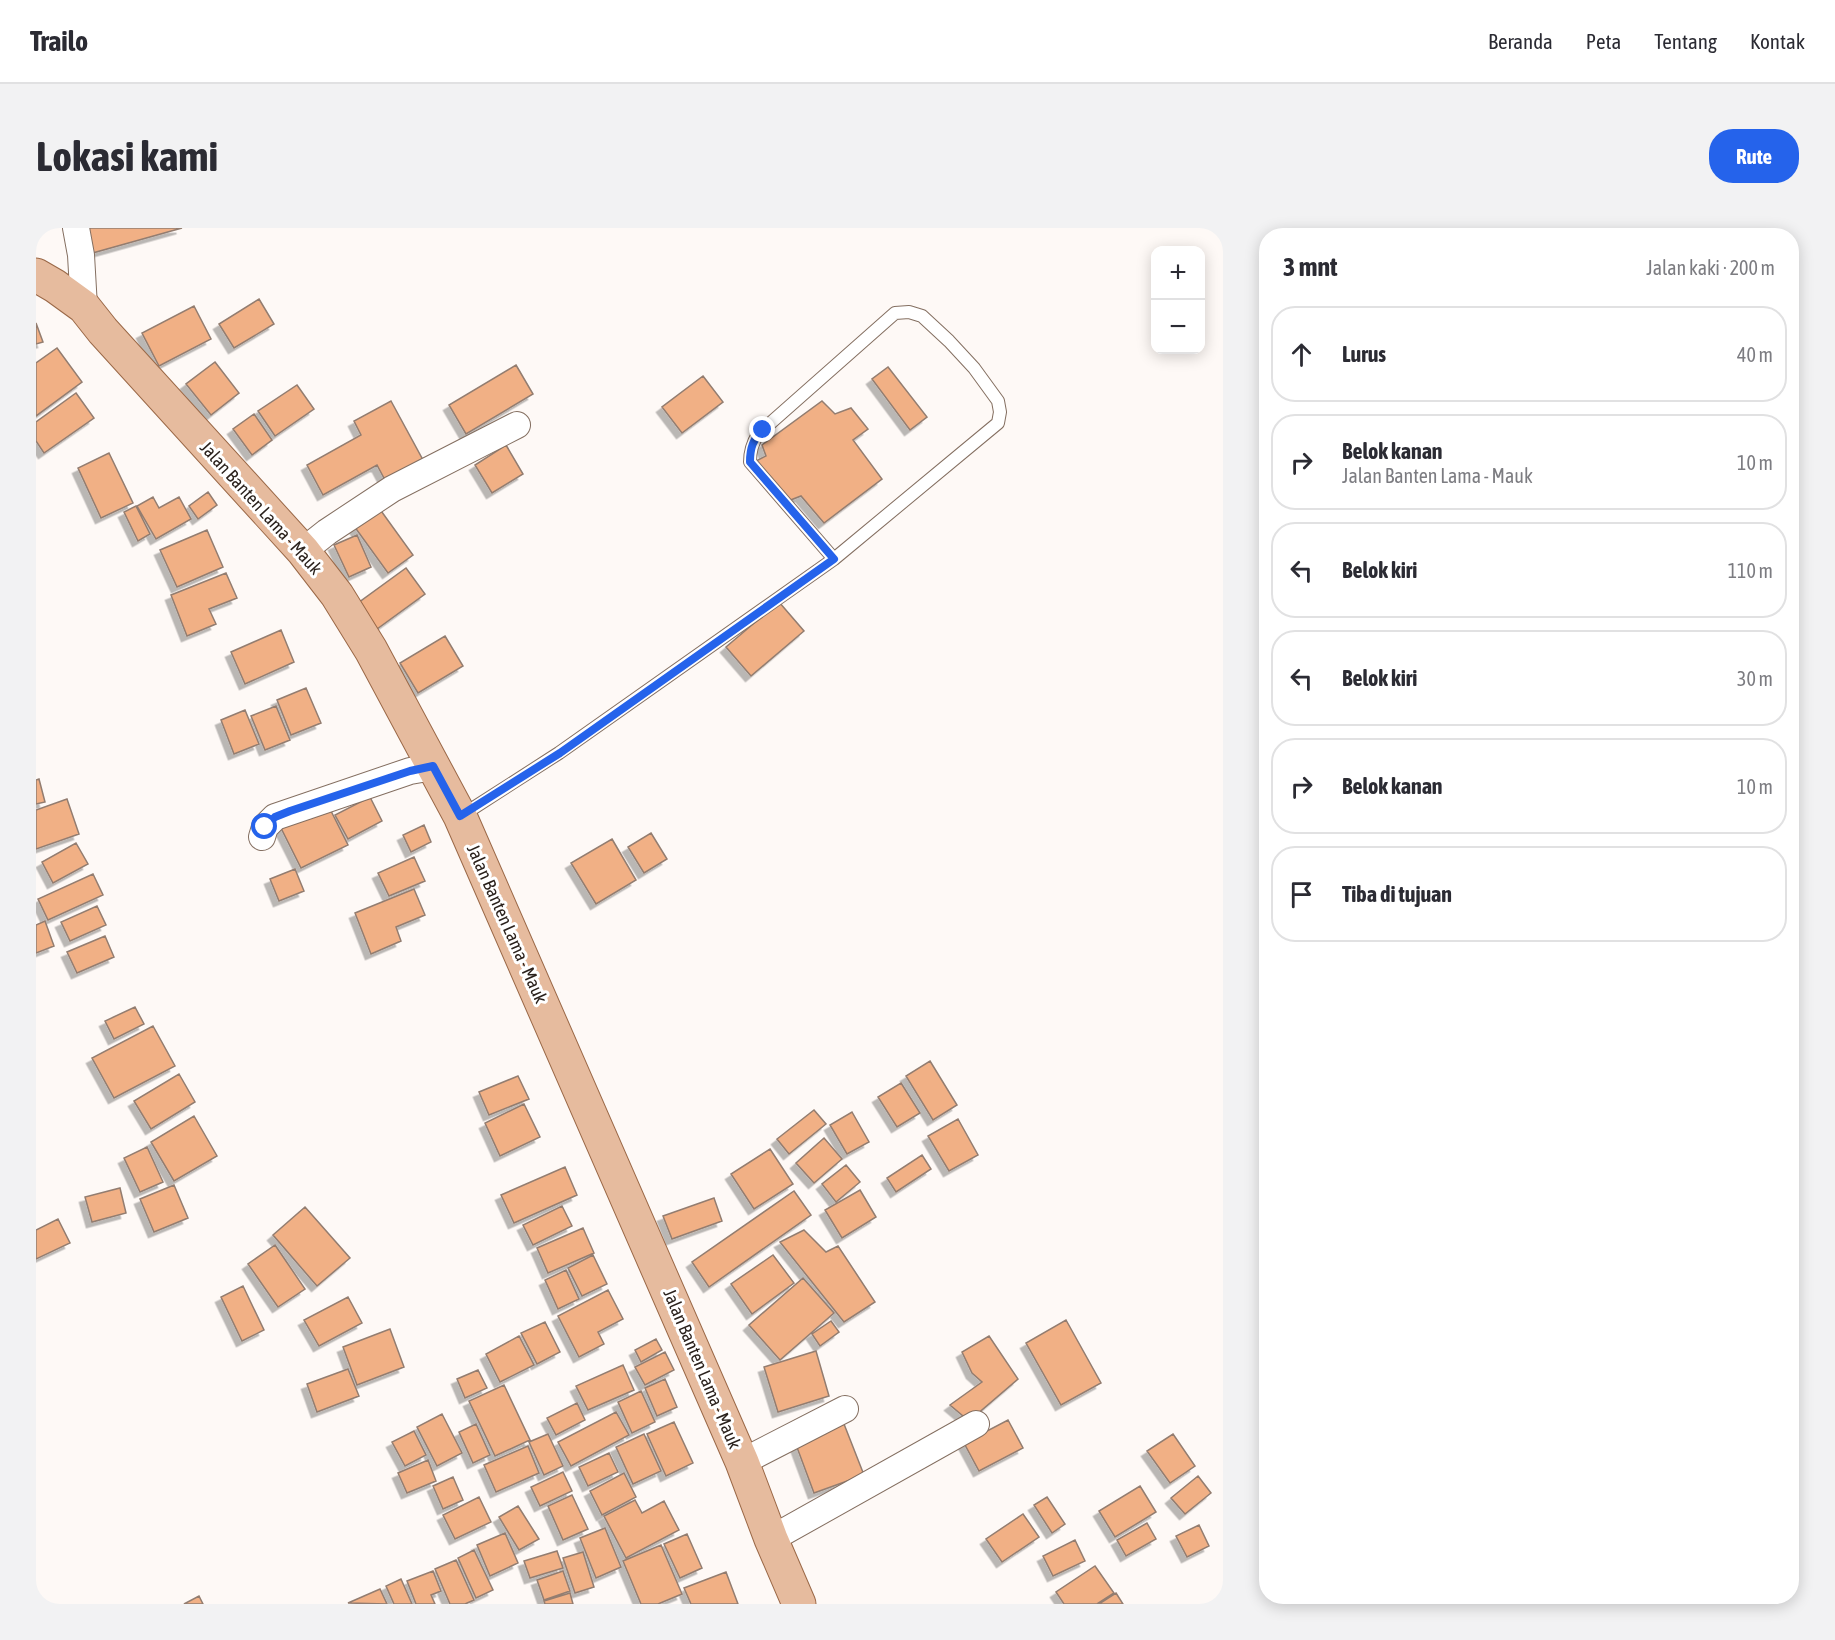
<!DOCTYPE html>
<html lang="id">
<meta charset="utf-8">
<style>
:root{--surface:#fff;--page:#f2f2f3;--text:#2b2b33;--muted:#7c7c81;--line:#e1e1e2;--accent:#2563eb}
body{margin:0;font-family:"Asap Condensed",sans-serif;background:var(--page);color:var(--text)}
.controls{position:absolute;right:18px;top:18px;display:grid;overflow:hidden;border-radius:12px;box-shadow:0 3px 15px #0003}
.controls button{width:54px;height:54px;display:grid;place-items:center;padding:0;border:0;border-bottom:2px solid var(--line);background:var(--surface);color:var(--text);font:30px sans-serif}
.stop{position:absolute;width:18px;height:18px;margin:-14px;border:4px solid #2563eb;border-radius:50%;background:#fff}
.stop.end{background:#2563eb;border-color:#fff;box-shadow:0 2px 6px #0008}
.list{margin:0;padding:0;list-style:none}
h2{display:flex;justify-content:space-between;align-items:center;height:78px;margin:0;padding:0 24px;font-size:26px}
h2 small{font-size:20px;font-weight:400;color:var(--muted)}
.list li{display:grid;grid-template-columns:39px 1fr auto;gap:18px;align-items:center;box-sizing:border-box;height:96px;margin:0 12px 12px;padding:0 12px;border:2px solid var(--line);border-radius:24px}
.list b{display:block;font-size:22px;white-space:nowrap}
.list p{margin:0;font-size:20px;white-space:nowrap;color:var(--muted)}
.list em{font-size:20px;font-style:normal;color:var(--muted)}
.icon{flex:none;width:33px;height:33px;fill:none;stroke:currentColor;stroke-width:2;stroke-linecap:round;stroke-linejoin:round}
.map{position:relative;flex:none;width:1187px;height:1376px;overflow:hidden;border-radius:24px}
header{display:flex;align-items:center;gap:36px;box-sizing:border-box;height:84px;padding:0 30px;background:var(--surface);border-bottom:2px solid var(--line)}
header strong{font-size:28px}
nav{display:flex;gap:33px;margin-inline-start:auto;font-size:21px}
.intro{display:flex;align-items:center;justify-content:space-between;box-sizing:border-box;height:144px;padding:0 36px}
h1{margin:0;font-size:42px}
.button{padding:15px 27px;border-radius:24px;background:var(--accent);color:#fff;font-size:21px;font-weight:700}
main{display:flex;gap:36px;padding:0 36px}
aside{flex:1;background:var(--surface);border-radius:24px;box-shadow:0 3px 15px #0003}
.map>svg:first-child{display:block}
</style>
<header>
<strong>Trailo</strong>
<nav><a>Beranda</a><a>Peta</a><a>Tentang</a><a>Kontak</a></nav>
</header>
<div class="intro"><h1>Lokasi kami</h1><a class="button">Rute</a></div>
<main>
<div class="map">
<svg width="1187" height="1376" viewBox="0 0 1187 1376">
<defs>
<filter id="shadow"><feDropShadow dx="-5.5" dy="5.5" stdDeviation="0" flood-color="#0004"/></filter>
</defs>
<rect width="100%" height="100%" fill="#fef9f6"/>
<!-- building -->
<path fill="#f1b085" stroke="#937d70" stroke-width="1.5" filter="url(#shadow)" d="M 45,0 L 146,0 L 53,26 Z
M 223,71 L 238,96 L 198,120 L 183,96 Z
M 158,78 L 175,111 L 123,138 L 106,105 Z
M 0,95 L 7,114 L 0,116 Z
M 21,120 L 46,154 L 0,188 L 0,135 Z
M 179,134 L 203,165 L 175,187 L 150,156 Z
M 480,137 L 497,166 L 430,206 L 413,177 Z
M 852,139 L 891,189 L 874,202 L 836,151 Z
M 667,148 L 687,174 L 646,205 L 626,179 Z
M 261,157 L 278,181 L 239,208 L 222,183 Z
M 40,165 L 58,190 L 8,225 L 0,213 L 0,194 Z
M 355,173 L 387,232 L 349,252 L 341,237 L 287,267 L 271,237 L 325,207 L 318,193 Z
M 786,173 L 799,186 L 815,180 L 832,201 L 817,212 L 846,251 L 788,295 L 765,268 L 752,273 L 720,233 L 730,228 L 726,217 Z
M 218,186 L 236,212 L 216,227 L 197,201 Z
M 470,217 L 487,246 L 456,265 L 439,237 Z
M 73,225 L 97,275 L 65,290 L 42,240 Z
M 172,264 L 181,277 L 162,291 L 153,278 Z
M 117,269 L 123,280 L 143,269 L 155,291 L 120,311 L 101,278 Z
M 100,278 L 114,306 L 102,313 L 88,284 Z
M 343,280 L 377,327 L 352,345 L 318,298 Z
M 171,302 L 187,339 L 141,359 L 124,322 Z
M 321,307 L 335,339 L 313,349 L 298,317 Z
M 370,340 L 389,366 L 341,401 L 322,375 Z
M 190,345 L 201,370 L 173,381 L 180,396 L 151,408 L 135,367 Z
M 743,374 L 768,403 L 715,448 L 690,419 Z
M 245,402 L 258,434 L 209,456 L 195,424 Z
M 409,408 L 427,438 L 382,465 L 364,435 Z
M 270,460 L 285,495 L 255,507 L 241,472 Z
M 240,478 L 254,512 L 229,522 L 215,488 Z
M 209,482 L 223,516 L 198,526 L 185,492 Z
M 3,551 L 9,574 L 0,576 L 0,552 Z
M 334,569 L 346,593 L 312,611 L 299,587 Z
M 31,571 L 43,606 L 0,621 L 0,582 Z
M 290,573 L 312,617 L 265,640 L 243,596 Z
M 388,597 L 395,614 L 375,624 L 367,607 Z
M 615,605 L 631,631 L 608,645 L 592,619 Z
M 576,611 L 600,652 L 560,676 L 535,635 Z
M 40,615 L 52,636 L 17,655 L 6,634 Z
M 378,629 L 389,653 L 353,668 L 342,645 Z
M 259,641 L 268,663 L 243,673 L 234,651 Z
M 57,646 L 67,667 L 12,692 L 2,671 Z
M 378,661 L 389,687 L 360,699 L 365,713 L 335,726 L 319,685 Z
M 61,678 L 70,697 L 34,713 L 25,694 Z
M 9,693 L 18,718 L 0,725 L 0,697 Z
M 69,708 L 78,729 L 41,745 L 31,724 Z
M 99,779 L 108,796 L 78,811 L 69,793 Z
M 117,798 L 139,838 L 78,870 L 56,830 Z
M 894,833 L 921,877 L 897,892 L 870,848 Z
M 143,846 L 159,874 L 115,901 L 98,873 Z
M 482,848 L 493,871 L 453,887 L 443,864 Z
M 865,855 L 884,885 L 861,899 L 842,869 Z
M 488,876 L 504,909 L 464,928 L 449,895 Z
M 778,882 L 790,896 L 753,926 L 741,911 Z
M 816,884 L 833,914 L 811,926 L 794,897 Z
M 158,888 L 181,928 L 138,953 L 115,914 Z
M 922,891 L 942,927 L 913,943 L 892,908 Z
M 788,910 L 806,931 L 778,955 L 760,935 Z
M 111,919 L 127,954 L 104,964 L 88,930 Z
M 734,921 L 757,956 L 718,981 L 695,946 Z
M 886,927 L 895,941 L 860,964 L 851,950 Z
M 810,937 L 824,954 L 800,974 L 786,956 Z
M 529,939 L 541,967 L 478,995 L 465,967 Z
M 138,957 L 152,990 L 118,1004 L 104,971 Z
M 84,960 L 90,985 L 56,994 L 49,969 Z
M 824,962 L 840,989 L 806,1010 L 789,982 Z
M 758,963 L 775,987 L 673,1059 L 656,1034 Z
M 678,970 L 686,993 L 636,1011 L 627,988 Z
M 526,978 L 536,998 L 497,1017 L 487,997 Z
M 269,979 L 314,1030 L 281,1058 L 237,1007 Z
M 22,991 L 34,1015 L 0,1031 L 0,1002 Z
M 547,1000 L 558,1025 L 512,1045 L 501,1020 Z
M 768,1002 L 790,1024 L 802,1018 L 839,1074 L 808,1094 L 744,1014 Z
M 239,1017 L 269,1061 L 242,1079 L 212,1036 Z
M 557,1027 L 571,1056 L 546,1068 L 532,1040 Z
M 737,1027 L 758,1055 L 716,1086 L 695,1056 Z
M 530,1042 L 543,1071 L 522,1081 L 509,1052 Z
M 767,1050 L 798,1085 L 744,1132 L 713,1097 Z
M 207,1058 L 228,1102 L 206,1113 L 185,1069 Z
M 572,1062 L 587,1091 L 562,1104 L 568,1116 L 543,1129 L 522,1088 Z
M 312,1069 L 326,1095 L 283,1118 L 268,1092 Z
M 1030,1092 L 1065,1155 L 1025,1177 L 990,1115 Z
M 795,1093 L 803,1104 L 784,1118 L 776,1106 Z
M 509,1094 L 524,1124 L 501,1136 L 485,1105 Z
M 354,1101 L 368,1139 L 321,1157 L 307,1119 Z
M 483,1108 L 498,1137 L 464,1154 L 450,1126 Z
M 953,1108 L 982,1151 L 933,1193 L 914,1177 L 946,1154 L 936,1145 L 926,1124 Z
M 620,1111 L 626,1122 L 605,1134 L 599,1122 Z
M 780,1123 L 793,1168 L 742,1184 L 728,1139 Z
M 629,1124 L 638,1142 L 609,1157 L 599,1139 Z
M 587,1137 L 598,1162 L 552,1182 L 540,1158 Z
M 312,1141 L 323,1168 L 281,1184 L 271,1156 Z
M 442,1142 L 451,1160 L 429,1170 L 421,1151 Z
M 629,1151 L 641,1179 L 621,1188 L 609,1160 Z
M 468,1157 L 494,1212 L 459,1228 L 433,1173 Z
M 605,1163 L 619,1194 L 596,1205 L 582,1174 Z
M 541,1175 L 549,1192 L 520,1207 L 511,1190 Z
M 580,1184 L 593,1207 L 535,1238 L 522,1214 Z
M 406,1186 L 426,1225 L 401,1238 L 381,1199 Z
M 972,1192 L 987,1220 L 943,1243 L 928,1215 Z
M 638,1194 L 657,1235 L 630,1248 L 611,1206 Z
M 440,1196 L 454,1227 L 437,1235 L 423,1204 Z
M 808,1196 L 828,1247 L 778,1265 L 759,1214 Z
M 378,1203 L 390,1227 L 369,1238 L 356,1214 Z
M 512,1206 L 527,1238 L 508,1247 L 493,1214 Z
M 608,1206 L 625,1243 L 597,1256 L 580,1219 Z
M 1137,1206 L 1159,1238 L 1134,1255 L 1111,1223 Z
M 492,1218 L 503,1245 L 460,1264 L 448,1237 Z
M 573,1225 L 582,1244 L 552,1258 L 543,1239 Z
M 392,1232 L 400,1253 L 371,1265 L 362,1245 Z
M 527,1244 L 536,1263 L 504,1278 L 495,1259 Z
M 588,1245 L 600,1269 L 566,1287 L 554,1263 Z
M 1162,1248 L 1175,1265 L 1149,1286 L 1135,1270 Z
M 417,1249 L 427,1272 L 407,1281 L 397,1258 Z
M 1104,1258 L 1120,1284 L 1079,1309 L 1063,1283 Z
M 536,1267 L 552,1301 L 527,1312 L 512,1278 Z
M 443,1269 L 455,1294 L 419,1311 L 407,1287 Z
M 1011,1269 L 1029,1296 L 1016,1305 L 998,1277 Z
M 599,1272 L 606,1285 L 628,1273 L 643,1302 L 590,1330 L 568,1288 Z
M 482,1278 L 503,1311 L 483,1322 L 463,1289 Z
M 987,1286 L 1003,1309 L 966,1334 L 950,1311 Z
M 1111,1295 L 1120,1311 L 1090,1328 L 1081,1312 Z
M 1163,1297 L 1173,1318 L 1151,1329 L 1140,1308 Z
M 569,1300 L 585,1339 L 560,1350 L 544,1310 Z
M 469,1305 L 482,1335 L 454,1348 L 441,1317 Z
M 651,1306 L 666,1340 L 644,1350 L 628,1316 Z
M 1039,1312 L 1049,1333 L 1017,1348 L 1007,1328 Z
M 625,1317 L 646,1366 L 622,1376 L 605,1376 L 587,1333 Z
M 438,1322 L 457,1362 L 440,1370 L 422,1330 Z
M 521,1323 L 527,1340 L 494,1350 L 488,1333 Z
M 547,1324 L 558,1359 L 539,1365 L 527,1330 Z
M 420,1332 L 438,1372 L 429,1376 L 414,1376 L 399,1341 Z
M 1059,1338 L 1078,1365 L 1061,1376 L 1028,1376 L 1020,1364 Z
M 397,1343 L 405,1363 L 395,1367 L 399,1376 L 380,1376 L 371,1353 Z
M 527,1343 L 534,1363 L 508,1372 L 501,1352 Z
M 690,1344 L 702,1376 L 655,1376 L 648,1360 Z
M 365,1351 L 376,1376 L 358,1376 L 350,1358 Z
M 344,1361 L 351,1376 L 312,1375 Z
M 534,1365 L 537,1376 L 509,1376 L 508,1373 Z
M 1080,1365 L 1087,1376 L 1063,1376 Z
M 163,1368 L 167,1376 L 148,1376 Z"/>
<g fill="none" stroke-linecap="round" stroke-linejoin="round">
<defs>
<path id="service" d="M 425,588 L 523,525 L 798,331 L 962,195 L 964,184 L 962,173 L 938,140 L 913,113 L 886,88 L 873,84 L 859,85 L 722,206 C 716,216 714,223 714,234 L 798,331"/>
<path id="minor" d="M 40,0 L 45,27 L 48,79
M 267,323 L 291,304 L 356,261 L 481,197
M 226,609 L 229,599 L 239,589 L 374,543 L 397,539
M 706,1234 L 809,1181
M 735,1311 L 940,1196"/>
<path id="primary" d="M 0,47 L 19,58 L 48,79 L 67,103 L 267,323 L 301,367 L 335,422 L 424,588 L 706,1234 L 735,1311 L 763,1376"/>
</defs>
<!-- service casing -->
<use href="#service" stroke="#846f61" stroke-width="14"/>
<!-- minor casing -->
<use href="#minor" stroke="#846f61" stroke-width="28"/>
<!-- primary casing -->
<use href="#primary" stroke="#9a6847" stroke-width="35"/>
<!-- service -->
<use href="#service" stroke="#fff" stroke-width="12"/>
<!-- minor -->
<use href="#minor" stroke="#fff" stroke-width="26"/>
<!-- primary -->
<use href="#primary" stroke="#e6bb9e" stroke-width="33"/>
</g>
<g fill="none" stroke-linecap="round" stroke-linejoin="round">
<!-- route -->
<path stroke="#2563eb" stroke-width="8" d="M 229,599 L 239,589 L 254,583 L 374,543 L 397,538 L 424,588 L 524,525 L 798,331 L 714,234 C 714,220 717,211 727,202"/>
</g>
<g text-anchor="middle" stroke-width="6" stroke-linejoin="round" paint-order="stroke">
<!-- street labels -->
<g font-size="18" fill="#2b221d" stroke="#fff">
<text transform="translate(225 280) rotate(48)" y="6">Jalan Banten Lama - Mauk</text>
<text transform="translate(471 696) rotate(66)" y="6">Jalan Banten Lama - Mauk</text>
<text transform="translate(666 1141) rotate(67)" y="6">Jalan Banten Lama - Mauk</text>
</g>
</g>
</svg>
<div class="controls">
<button>+</button>
<button>−</button>
</div>
<div class="stop" style="left:229px;top:599px"></div>
<div class="stop end" style="left:727px;top:202px"></div>
</div>
<aside>
<h2>3 mnt<small>Jalan kaki · 200 m</small></h2>
<ul class="list">
<li><svg class="icon" aria-label="ahead" viewBox="0 0 24 24"><path d="M12 20V5M6 11l6-6 6 6"/></svg><div><b>Lurus</b></div><em>40 m</em></li>
<li><svg class="icon" aria-label="right" viewBox="0 0 24 24"><path d="M7 20v-9h11M14 6l5 5-5 5"/></svg><div><b>Belok kanan</b><p>Jalan Banten Lama - Mauk</p></div><em>10 m</em></li>
<li><svg class="icon" aria-label="left" viewBox="0 0 24 24"><path d="M17 20v-9H6M10 6l-5 5 5 5"/></svg><div><b>Belok kiri</b></div><em>110 m</em></li>
<li><svg class="icon" aria-label="left" viewBox="0 0 24 24"><path d="M17 20v-9H6M10 6l-5 5 5 5"/></svg><div><b>Belok kiri</b></div><em>30 m</em></li>
<li><svg class="icon" aria-label="right" viewBox="0 0 24 24"><path d="M7 20v-9h11M14 6l5 5-5 5"/></svg><div><b>Belok kanan</b></div><em>10 m</em></li>
<li><svg class="icon" aria-label="arrive" viewBox="0 0 24 24"><path d="M6 21V4h12l-3 4 3 4H6"/></svg><div><b>Tiba di tujuan</b></div></li>
</ul>
</aside>
</main>
